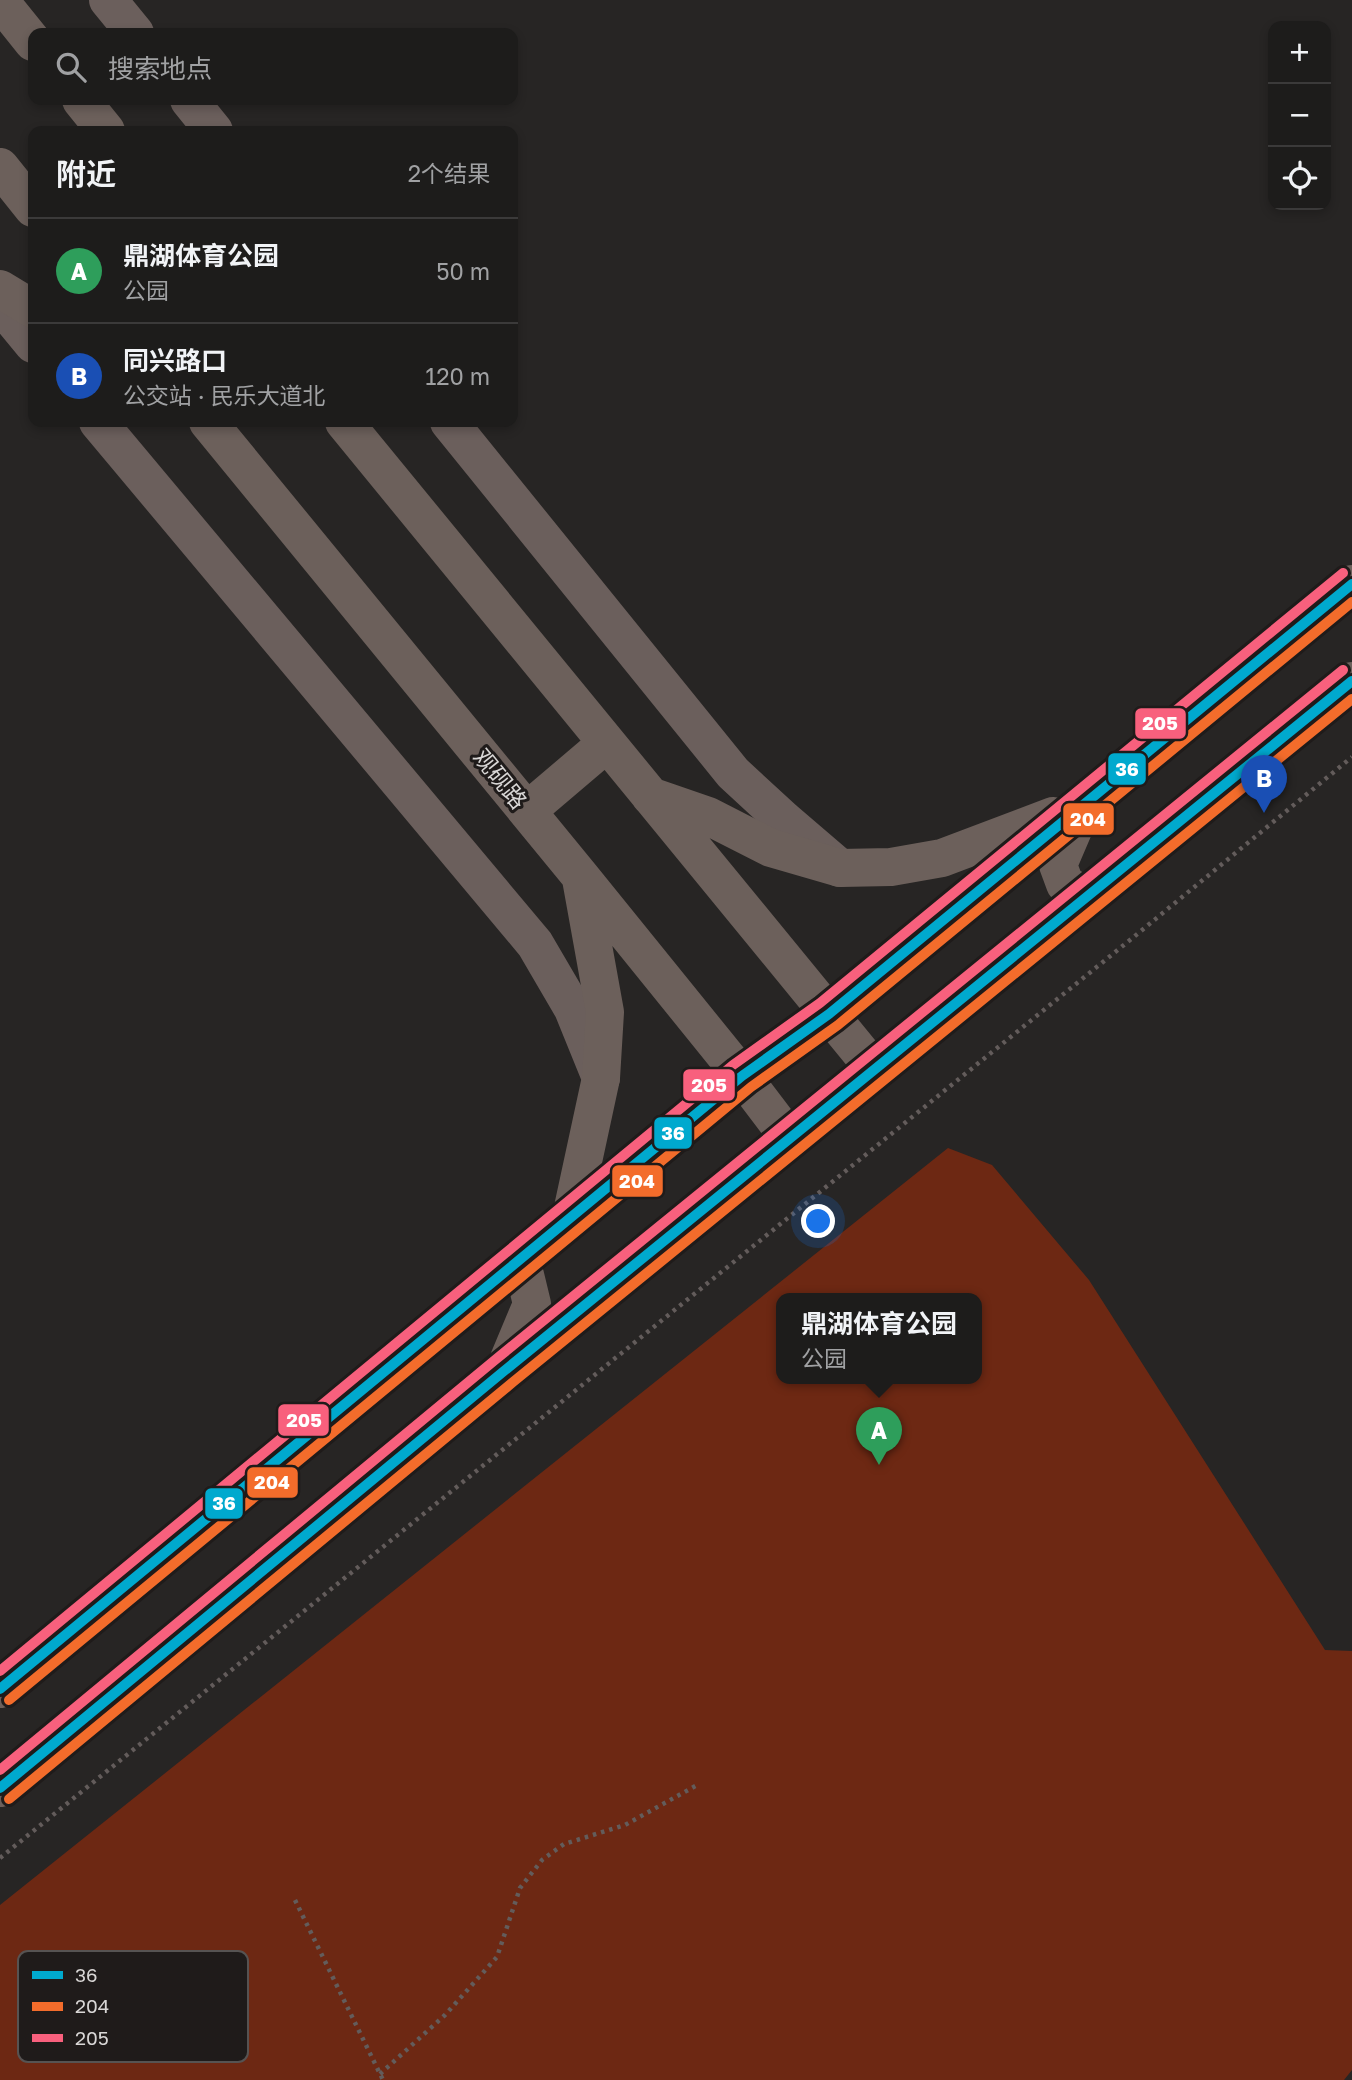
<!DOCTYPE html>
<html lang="zh">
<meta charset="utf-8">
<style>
:root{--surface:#1d1c1b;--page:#252524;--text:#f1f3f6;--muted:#a0a1a3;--line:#3b3a3a;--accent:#9a9897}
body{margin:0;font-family:"Golos Text","Noto Sans SC",sans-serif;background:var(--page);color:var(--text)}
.controls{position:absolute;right:21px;top:21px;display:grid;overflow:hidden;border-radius:14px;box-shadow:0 4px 10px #0003}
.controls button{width:63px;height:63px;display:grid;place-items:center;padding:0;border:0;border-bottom:2px solid var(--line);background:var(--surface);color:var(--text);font:35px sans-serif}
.you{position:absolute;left:819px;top:1222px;width:24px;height:24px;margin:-18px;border:5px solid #fff;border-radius:50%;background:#1a73e8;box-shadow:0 0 0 10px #1a73e833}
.badge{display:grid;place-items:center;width:46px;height:46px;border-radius:50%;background:var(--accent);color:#fff;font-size:23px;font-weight:700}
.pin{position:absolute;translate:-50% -58px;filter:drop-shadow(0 2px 4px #0008)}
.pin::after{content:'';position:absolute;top:37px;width:24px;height:21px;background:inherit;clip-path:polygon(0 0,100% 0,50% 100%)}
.popup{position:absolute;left:776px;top:1293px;width:206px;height:91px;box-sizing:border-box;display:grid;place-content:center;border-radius:14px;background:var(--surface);filter:drop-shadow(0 2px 5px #0005);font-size:23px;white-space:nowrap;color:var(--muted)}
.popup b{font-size:26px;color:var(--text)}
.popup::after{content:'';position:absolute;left:50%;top:100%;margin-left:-14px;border:14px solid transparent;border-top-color:var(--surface)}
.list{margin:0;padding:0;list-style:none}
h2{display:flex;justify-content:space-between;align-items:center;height:91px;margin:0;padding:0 28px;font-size:30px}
h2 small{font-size:23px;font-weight:400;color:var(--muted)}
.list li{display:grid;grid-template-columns:46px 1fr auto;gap:21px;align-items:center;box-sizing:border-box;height:105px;padding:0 28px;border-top:2px solid var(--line)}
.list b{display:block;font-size:26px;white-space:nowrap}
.list p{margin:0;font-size:23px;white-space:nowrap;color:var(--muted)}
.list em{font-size:23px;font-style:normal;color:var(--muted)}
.icon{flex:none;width:38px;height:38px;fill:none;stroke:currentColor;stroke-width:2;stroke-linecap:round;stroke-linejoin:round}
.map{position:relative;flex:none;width:1352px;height:2080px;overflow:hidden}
.search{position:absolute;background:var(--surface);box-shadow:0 4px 10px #0003;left:28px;top:28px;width:490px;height:77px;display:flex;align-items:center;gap:18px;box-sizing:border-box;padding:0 24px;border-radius:14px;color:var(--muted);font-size:26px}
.panel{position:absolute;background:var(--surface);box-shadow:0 4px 10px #0003;left:28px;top:126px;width:490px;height:301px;border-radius:14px}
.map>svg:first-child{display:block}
</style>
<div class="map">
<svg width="1352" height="2080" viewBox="0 0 1352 2080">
<rect width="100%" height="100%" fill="#272524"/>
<!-- green -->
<path fill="#6d2813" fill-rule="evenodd" d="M 948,1148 L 992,1165 L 1089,1280 L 1325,1650 L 1352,1651 L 1352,2070 L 1344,2080 L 0,2080 L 0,1905 ZM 781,1299 L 977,1299 L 977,1379 L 781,1379 Z"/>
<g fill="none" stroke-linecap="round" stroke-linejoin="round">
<!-- path -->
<path stroke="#635c5b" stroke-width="4.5" stroke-dasharray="3.5 5" stroke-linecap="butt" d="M 0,1858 L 1130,940 L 1352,757
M 295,1900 L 383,2080
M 380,2074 L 445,2015 L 497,1957 L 520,1888 L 542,1860 L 564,1844 L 625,1825 L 699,1784"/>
<!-- minor -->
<path stroke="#6b5f5c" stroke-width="38" d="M 108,0 L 135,33
M 189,100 L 214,131
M 0,304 L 33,344
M 98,422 L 535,944 L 573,1009 L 601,1078
M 449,422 L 733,773 L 784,820 L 840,868"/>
<!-- major -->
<path stroke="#6c605b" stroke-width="38" d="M 0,1 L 33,42
M 81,100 L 106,131
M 0,167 L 33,208
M 0,289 L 33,309
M 208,422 L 581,877 L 742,1076 L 789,1138
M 344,422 L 875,1070
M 650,796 L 708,816 L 771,848 L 840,868 L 891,867 L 942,858 L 1053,816
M 1082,809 L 1058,865 L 1065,884 L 1086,896
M 527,811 L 607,743
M 571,1217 L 601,1078 L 605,1012 L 581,879
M 506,1366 L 532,1304 L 525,1275 L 517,1264
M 0,1689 L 742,1076 L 829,1014 L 1352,584
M 0,1788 L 504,1371 L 1352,681"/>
<defs>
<path id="bus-1" d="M 0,1689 L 742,1076 L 829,1014 L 1352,584
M 0,1788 L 504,1371 L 1352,681"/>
<path id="bus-2" d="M 9,1700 L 751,1087 L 838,1025 L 1352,602
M 9,1799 L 513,1382 L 1352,699"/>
<path id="bus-3" d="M 0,1671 L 733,1065 L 820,1003 L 1343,573
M 0,1770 L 495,1360 L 1343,670"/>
</defs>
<!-- bus-1 casing -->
<use href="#bus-1" stroke="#1f1b1a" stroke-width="16"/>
<!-- bus-2 casing -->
<use href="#bus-2" stroke="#1f1b1a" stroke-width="16"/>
<!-- bus-3 casing -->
<use href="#bus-3" stroke="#1f1b1a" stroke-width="16"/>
<!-- bus-1 -->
<use href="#bus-1" stroke="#00a9ce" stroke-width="10"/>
<!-- bus-2 -->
<use href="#bus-2" stroke="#f36c2b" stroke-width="10"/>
<!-- bus-3 -->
<use href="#bus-3" stroke="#f8607d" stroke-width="10"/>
</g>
<g text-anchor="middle" stroke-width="6" stroke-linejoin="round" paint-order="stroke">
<!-- street labels -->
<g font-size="23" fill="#d8d6d5" stroke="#1f1b1a">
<text transform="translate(500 779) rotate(51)" y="8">观砚路</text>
</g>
</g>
<!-- legend -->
<rect x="18" y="1951" width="230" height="111" rx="10" fill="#1f1b1a" stroke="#565352" stroke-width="2"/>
<rect x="32" y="1971" width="31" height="8" fill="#00a9ce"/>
<rect x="32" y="2002" width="31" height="9" fill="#f36c2b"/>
<rect x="32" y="2034" width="31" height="8" fill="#f8607d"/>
<g font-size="19" fill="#d8d6d5">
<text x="75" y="1982">36</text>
<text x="75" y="2013">204</text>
<text x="75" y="2045">205</text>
</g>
<g stroke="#1f1b1a" stroke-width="2.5">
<rect x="1134" y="707" width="53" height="33" rx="7" fill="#f8607d"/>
<rect x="1107" y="752" width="40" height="34" rx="7" fill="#00a9ce"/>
<rect x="1062" y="802" width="53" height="34" rx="7" fill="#f36c2b"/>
<rect x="682" y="1068" width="54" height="34" rx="7" fill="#f8607d"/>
<rect x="653" y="1116" width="40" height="34" rx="7" fill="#00a9ce"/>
<rect x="611" y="1164" width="53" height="34" rx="7" fill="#f36c2b"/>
<rect x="277" y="1403" width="53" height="34" rx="7" fill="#f8607d"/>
<rect x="246" y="1466" width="53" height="33" rx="7" fill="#f36c2b"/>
<rect x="204" y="1487" width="40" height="33" rx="7" fill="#00a9ce"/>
</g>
<g font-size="19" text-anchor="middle" font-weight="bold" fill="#fff">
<text x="1160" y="730">205</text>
<text x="1127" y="776">36</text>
<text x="1088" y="826">204</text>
<text x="709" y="1092">205</text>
<text x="673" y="1140">36</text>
<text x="637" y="1188">204</text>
<text x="304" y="1427">205</text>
<text x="272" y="1489">204</text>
<text x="224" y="1510">36</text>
</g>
</svg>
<div class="controls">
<button>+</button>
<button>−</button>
<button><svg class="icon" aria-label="locate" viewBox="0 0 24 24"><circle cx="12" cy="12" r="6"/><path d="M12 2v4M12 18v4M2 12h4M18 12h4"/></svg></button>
</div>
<div class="you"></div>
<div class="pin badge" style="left:879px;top:1465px;background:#2e9e5b">A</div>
<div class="popup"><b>鼎湖体育公园</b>公园</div>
<div class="pin badge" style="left:1264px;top:813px;background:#1a4fb4">B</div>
<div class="search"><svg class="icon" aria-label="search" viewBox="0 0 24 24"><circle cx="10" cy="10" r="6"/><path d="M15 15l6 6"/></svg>搜索地点</div>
<section class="panel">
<h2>附近<small>2个结果</small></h2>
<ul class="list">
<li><span class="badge" style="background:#2e9e5b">A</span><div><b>鼎湖体育公园</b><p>公园</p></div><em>50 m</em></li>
<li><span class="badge" style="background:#1a4fb4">B</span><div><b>同兴路口</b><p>公交站 · 民乐大道北</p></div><em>120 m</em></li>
</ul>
</section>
</div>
